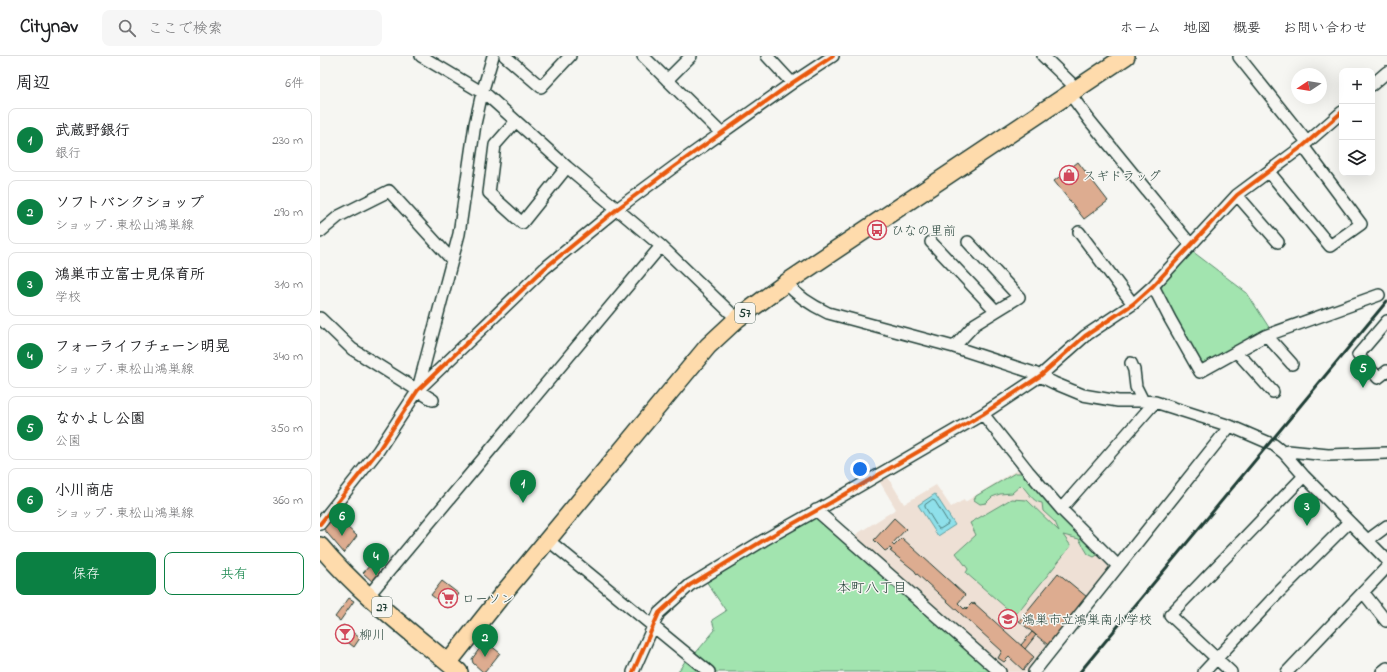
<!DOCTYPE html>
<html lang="ja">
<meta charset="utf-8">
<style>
:root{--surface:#fff;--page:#f6f6f6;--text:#202124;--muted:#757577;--line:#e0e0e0;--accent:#0b8043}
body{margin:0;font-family:"Indie Flower","Klee One",sans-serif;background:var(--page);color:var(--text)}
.controls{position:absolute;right:12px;top:12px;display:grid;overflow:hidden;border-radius:8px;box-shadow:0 4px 16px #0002}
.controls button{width:36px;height:36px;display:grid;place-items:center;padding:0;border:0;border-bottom:1px solid var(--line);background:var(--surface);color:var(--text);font:20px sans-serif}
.compass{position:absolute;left:971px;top:12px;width:36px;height:36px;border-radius:50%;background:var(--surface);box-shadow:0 4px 16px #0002;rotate:258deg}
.you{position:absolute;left:540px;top:413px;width:14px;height:14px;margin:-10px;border:3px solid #fff;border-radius:50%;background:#1a73e8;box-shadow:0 0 0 6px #1a73e833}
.badge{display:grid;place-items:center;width:26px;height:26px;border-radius:50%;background:var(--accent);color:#fff;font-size:13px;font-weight:700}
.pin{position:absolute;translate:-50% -33px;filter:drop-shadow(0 1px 2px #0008)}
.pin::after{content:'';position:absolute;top:21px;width:14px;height:12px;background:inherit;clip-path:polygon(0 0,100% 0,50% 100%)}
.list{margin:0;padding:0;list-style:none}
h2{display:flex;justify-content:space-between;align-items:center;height:52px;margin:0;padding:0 16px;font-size:17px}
h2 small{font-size:13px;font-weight:400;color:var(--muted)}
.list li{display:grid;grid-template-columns:26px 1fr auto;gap:12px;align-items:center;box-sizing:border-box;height:64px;margin:0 8px 8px;padding:0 8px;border:1px solid var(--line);border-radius:8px}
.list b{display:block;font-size:15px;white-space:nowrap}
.list p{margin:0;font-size:13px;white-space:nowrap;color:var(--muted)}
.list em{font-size:13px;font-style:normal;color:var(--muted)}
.actions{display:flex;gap:8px;padding:12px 16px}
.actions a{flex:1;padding:9px 0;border:1px solid var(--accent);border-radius:8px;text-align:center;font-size:14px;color:var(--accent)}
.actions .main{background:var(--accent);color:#fff}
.icon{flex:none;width:22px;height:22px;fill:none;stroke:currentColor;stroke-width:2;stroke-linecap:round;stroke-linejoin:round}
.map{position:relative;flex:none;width:1067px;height:616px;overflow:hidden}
header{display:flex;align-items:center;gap:24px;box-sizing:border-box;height:56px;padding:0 20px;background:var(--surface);border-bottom:1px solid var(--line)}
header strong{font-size:19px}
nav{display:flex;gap:22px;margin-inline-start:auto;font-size:14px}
.search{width:280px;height:36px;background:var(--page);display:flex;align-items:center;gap:10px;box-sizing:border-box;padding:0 14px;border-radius:8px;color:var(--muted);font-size:15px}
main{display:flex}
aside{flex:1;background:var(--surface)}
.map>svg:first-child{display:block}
</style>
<header>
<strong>Citynav</strong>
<div class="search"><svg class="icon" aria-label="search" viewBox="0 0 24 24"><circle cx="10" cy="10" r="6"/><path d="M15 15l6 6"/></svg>ここで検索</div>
<nav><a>ホーム</a><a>地図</a><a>概要</a><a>お問い合わせ</a></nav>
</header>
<main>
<aside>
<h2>周辺<small>6件</small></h2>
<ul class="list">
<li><span class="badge">1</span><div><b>武蔵野銀行</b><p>銀行</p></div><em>230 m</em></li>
<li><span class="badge">2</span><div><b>ソフトバンクショップ</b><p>ショップ · 東松山鴻巣線</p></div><em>290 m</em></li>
<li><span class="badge">3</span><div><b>鴻巣市立富士見保育所</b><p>学校</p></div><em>310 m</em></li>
<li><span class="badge">4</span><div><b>フォーライフチェーン明晃</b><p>ショップ · 東松山鴻巣線</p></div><em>340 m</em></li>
<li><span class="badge">5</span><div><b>なかよし公園</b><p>公園</p></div><em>350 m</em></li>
<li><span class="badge">6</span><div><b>小川商店</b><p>ショップ · 東松山鴻巣線</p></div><em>360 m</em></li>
</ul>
<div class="actions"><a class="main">保存</a><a>共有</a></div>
</aside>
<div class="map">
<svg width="1067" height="616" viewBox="0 0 1067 616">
<rect width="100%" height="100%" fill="#f6f6f2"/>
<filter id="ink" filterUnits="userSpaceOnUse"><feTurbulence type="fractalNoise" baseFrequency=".025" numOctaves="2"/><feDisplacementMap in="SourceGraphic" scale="8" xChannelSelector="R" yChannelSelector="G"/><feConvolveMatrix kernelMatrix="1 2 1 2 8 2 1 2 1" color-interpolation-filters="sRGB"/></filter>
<g filter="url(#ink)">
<!-- built -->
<path fill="#eee0d5" d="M 703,414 L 792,511 L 710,616 L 683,616 L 532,481 L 576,453 L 558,423 L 566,418 L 584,448 L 616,429 L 631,451 L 644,444 L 645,446 L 695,415 Z"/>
<!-- green -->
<path fill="#a2e4af" stroke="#609072" d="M 872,195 L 927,237 L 950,273 L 885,308 L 881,307 L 857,265 L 841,233 L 843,228 Z
M 695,417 L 703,417 L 781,497 L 774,501 L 768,498 L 759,483 L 743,479 L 751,490 L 697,557 L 692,557 L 646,517 L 648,513 L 636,497 L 656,479 L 650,467 L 691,443 L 707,444 L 739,475 L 735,466 L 723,455 L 722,447 C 712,446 708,435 701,429 L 692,437 L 680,438 L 672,441 L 666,447 L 660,448 L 654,444 L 656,440 Z
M 493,460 L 505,466 L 678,616 L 393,616 L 374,599 L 395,574 L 392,564 L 406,555 L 386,525 Z
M 367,602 L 384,616 L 358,616 Z"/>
<!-- water -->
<path fill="#8fe0ea" stroke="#629fa1" d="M 615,438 L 635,469 L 618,480 L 598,449 Z"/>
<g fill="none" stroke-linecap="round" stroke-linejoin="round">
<!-- shore -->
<path stroke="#4c7e7d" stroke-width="1" d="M 612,444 L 615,445 L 628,466 L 628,468 L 620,473 L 618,472 L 605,451 L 605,449 Z"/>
</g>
<!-- building -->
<path fill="#ddac90" stroke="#1f3d34" d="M 758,106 L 788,145 L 764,163 L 734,125 Z
M 14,459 L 37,480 L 24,497 L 2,471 Z
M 574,462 L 586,473 L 572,488 L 574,490 L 582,482 L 645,539 L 638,547 L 644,553 L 646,551 L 646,553 L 652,547 L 653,549 L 654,547 L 714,601 L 703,614 L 689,601 L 684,606 L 678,602 L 682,595 L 596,517 L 595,515 L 570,495 L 572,494 L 570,492 L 565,495 L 554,484 Z
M 51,508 L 61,517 L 54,527 L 43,517 Z
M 738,517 L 767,541 L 728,589 L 699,565 Z
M 122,525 L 139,538 L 128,552 L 111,539 Z
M 29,542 L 34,545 L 20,565 L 15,561 Z
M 23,569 L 40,582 L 34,591 L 17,578 Z
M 712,576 L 716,579 L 705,593 L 701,589 Z
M 165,585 L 180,597 L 165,616 L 163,616 L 153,607 L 152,603 Z"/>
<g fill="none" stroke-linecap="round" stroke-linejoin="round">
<defs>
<path id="minor" d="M 101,0 L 168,40 L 247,111 L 341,190 L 417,263
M 185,0 L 221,31 L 250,0
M 323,0 L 401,77
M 447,0 L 472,27
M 723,0 L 750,26 L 756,34
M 919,1 L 987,86
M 347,24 L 371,0
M 1052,29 L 1067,16
M 750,38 L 770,65 L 871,189
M 196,65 L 175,89 L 169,137 L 202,167 L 247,111
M 949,116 L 1010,190 L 1041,168 L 983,90
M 917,139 L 958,186
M 0,176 L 19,160 L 69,135 L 132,204
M 759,176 L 813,248
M 611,186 L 676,255
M 466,227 C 478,241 491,249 508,257 L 634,291 L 714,317 L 734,327 L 763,339 L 798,345 L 823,345 L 835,346 L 910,370 L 954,389 L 964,397 L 984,420 L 1067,504
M 833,230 L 850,263 L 880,316 L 945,280 L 1059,239
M 0,262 L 32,293 L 113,344
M 1067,265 L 1038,299 L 1058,322 L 1067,315
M 947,280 L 972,308
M 634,291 L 655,268 L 699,241 L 648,186
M 917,296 L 953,336
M 811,307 L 814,314 L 816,331 L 823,345
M 98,333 L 139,178 L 155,68 L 162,37 L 173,0
M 663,358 L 708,415 L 741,453 L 798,510
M 964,397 L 968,395 L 1008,399 L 1067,397
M 741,453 L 835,346
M 496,454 L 680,616
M 0,468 L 58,395 L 98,334 L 225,212 L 297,153 L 355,110 L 472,27 L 513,0
M 228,484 L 389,616
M 1048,484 L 1067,470
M 1043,536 L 1066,565
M 49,539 L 341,190
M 313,616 L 339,557 L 370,529 L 444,484 L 510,447 L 663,358 L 720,320 L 765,280 L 813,248 L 833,230 L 917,139 L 983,90 L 1022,56
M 714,616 L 910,370
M 884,616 L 960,535 L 1029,466
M 911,616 L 850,559 L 984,420
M 967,616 L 1067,511
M 1062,616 L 1067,612"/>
<path id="primary" d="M 0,490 C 40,538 91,576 139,616
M 128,607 L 182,539 L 388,290 L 417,263 L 466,227 L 806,0"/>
</defs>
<!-- minor casing -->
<use href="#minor" stroke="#1f3d34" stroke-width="14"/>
<!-- primary casing -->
<use href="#primary" stroke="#1f3d34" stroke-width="20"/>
<!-- minor -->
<use href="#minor" stroke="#f6f6f2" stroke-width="11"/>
<!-- primary -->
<use href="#primary" stroke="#fedbac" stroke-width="17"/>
<!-- rail -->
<path stroke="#1f3d34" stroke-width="3" d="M 760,616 L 1067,245"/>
<defs>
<path id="cycleway" d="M 0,468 L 58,395 L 98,334 L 225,212 L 297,153 L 355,110 L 472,27 L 513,0
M 313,616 L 339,557 L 370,529 L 444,484 L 510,447 L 663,358 L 720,320 L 765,280 L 813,248 L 833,230 L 917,139 L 983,90 L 1022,56"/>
</defs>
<!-- cycleway casing -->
<use href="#cycleway" stroke="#f6f6f2" stroke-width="6"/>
<!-- cycleway -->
<use href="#cycleway" stroke="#e8590c" stroke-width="4"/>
</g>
</g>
<!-- icons -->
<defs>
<symbol id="shop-ring" viewBox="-11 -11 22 22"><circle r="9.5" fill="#f6f6f2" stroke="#d1495b" stroke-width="1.5"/><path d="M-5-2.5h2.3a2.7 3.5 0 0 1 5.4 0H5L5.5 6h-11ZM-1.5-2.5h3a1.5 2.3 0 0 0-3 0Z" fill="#d1495b"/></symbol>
<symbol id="bus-ring" viewBox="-11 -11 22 22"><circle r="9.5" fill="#f6f6f2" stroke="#d1495b" stroke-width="1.5"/><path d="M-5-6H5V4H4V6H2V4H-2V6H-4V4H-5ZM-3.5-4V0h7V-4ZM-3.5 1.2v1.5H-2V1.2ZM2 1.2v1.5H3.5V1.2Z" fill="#d1495b"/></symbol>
<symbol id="supermarket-ring" viewBox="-11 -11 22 22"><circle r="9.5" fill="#f6f6f2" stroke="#d1495b" stroke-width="1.5"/><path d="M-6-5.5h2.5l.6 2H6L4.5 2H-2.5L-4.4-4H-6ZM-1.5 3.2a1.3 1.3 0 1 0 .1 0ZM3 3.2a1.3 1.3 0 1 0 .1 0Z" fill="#d1495b"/></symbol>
<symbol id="school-ring" viewBox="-11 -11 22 22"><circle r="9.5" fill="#f6f6f2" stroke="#d1495b" stroke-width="1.5"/><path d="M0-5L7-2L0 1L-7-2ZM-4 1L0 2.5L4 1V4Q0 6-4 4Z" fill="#d1495b"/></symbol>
<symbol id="bar-ring" viewBox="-11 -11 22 22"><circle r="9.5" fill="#f6f6f2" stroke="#d1495b" stroke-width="1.5"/><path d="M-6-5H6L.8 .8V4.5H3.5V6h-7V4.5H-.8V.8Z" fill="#d1495b"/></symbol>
</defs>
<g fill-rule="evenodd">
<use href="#shop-ring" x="738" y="108" width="22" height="22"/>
<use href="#bus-ring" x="546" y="163" width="22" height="22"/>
<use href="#supermarket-ring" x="117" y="531" width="22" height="22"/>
<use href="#school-ring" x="677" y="552" width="22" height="22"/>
<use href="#bar-ring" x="14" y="567" width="22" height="22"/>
</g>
<g text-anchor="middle" stroke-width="3" stroke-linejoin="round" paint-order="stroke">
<!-- shield labels -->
<g fill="#f6f6f2" stroke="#60746d" stroke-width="1">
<rect x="415" y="247" width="20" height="20" rx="3"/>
<rect x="52" y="541" width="20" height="20" rx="3"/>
</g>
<g font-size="12" font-weight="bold" fill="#1f3d34">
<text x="425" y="261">57</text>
<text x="62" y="555">27</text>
</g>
<!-- poi labels -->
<g font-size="13" fill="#1f3d34" stroke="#f6f6f2" text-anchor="start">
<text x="763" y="124">スギドラッグ</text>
<text x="571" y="179">ひなの里前</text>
<text x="142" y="547">ローソン</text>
<text x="702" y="568">鴻巣市立鴻巣南小学校</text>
<text x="39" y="583">柳川</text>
</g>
<!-- neighbourhood labels -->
<g font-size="14" fill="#1f3d34" stroke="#f6f6f2">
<text x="552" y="536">本町八丁目</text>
</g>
</g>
</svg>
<div class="controls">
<button>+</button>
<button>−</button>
<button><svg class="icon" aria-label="layers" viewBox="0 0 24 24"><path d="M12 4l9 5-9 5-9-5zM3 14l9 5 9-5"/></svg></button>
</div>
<svg class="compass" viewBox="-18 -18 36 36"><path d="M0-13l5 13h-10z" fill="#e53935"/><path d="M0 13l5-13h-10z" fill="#757577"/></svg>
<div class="you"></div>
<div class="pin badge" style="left:203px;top:447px">1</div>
<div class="pin badge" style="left:165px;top:601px">2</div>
<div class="pin badge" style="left:987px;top:470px">3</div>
<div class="pin badge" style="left:56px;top:520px">4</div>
<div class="pin badge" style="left:1043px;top:332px">5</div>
<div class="pin badge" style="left:22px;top:480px">6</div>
</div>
</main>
